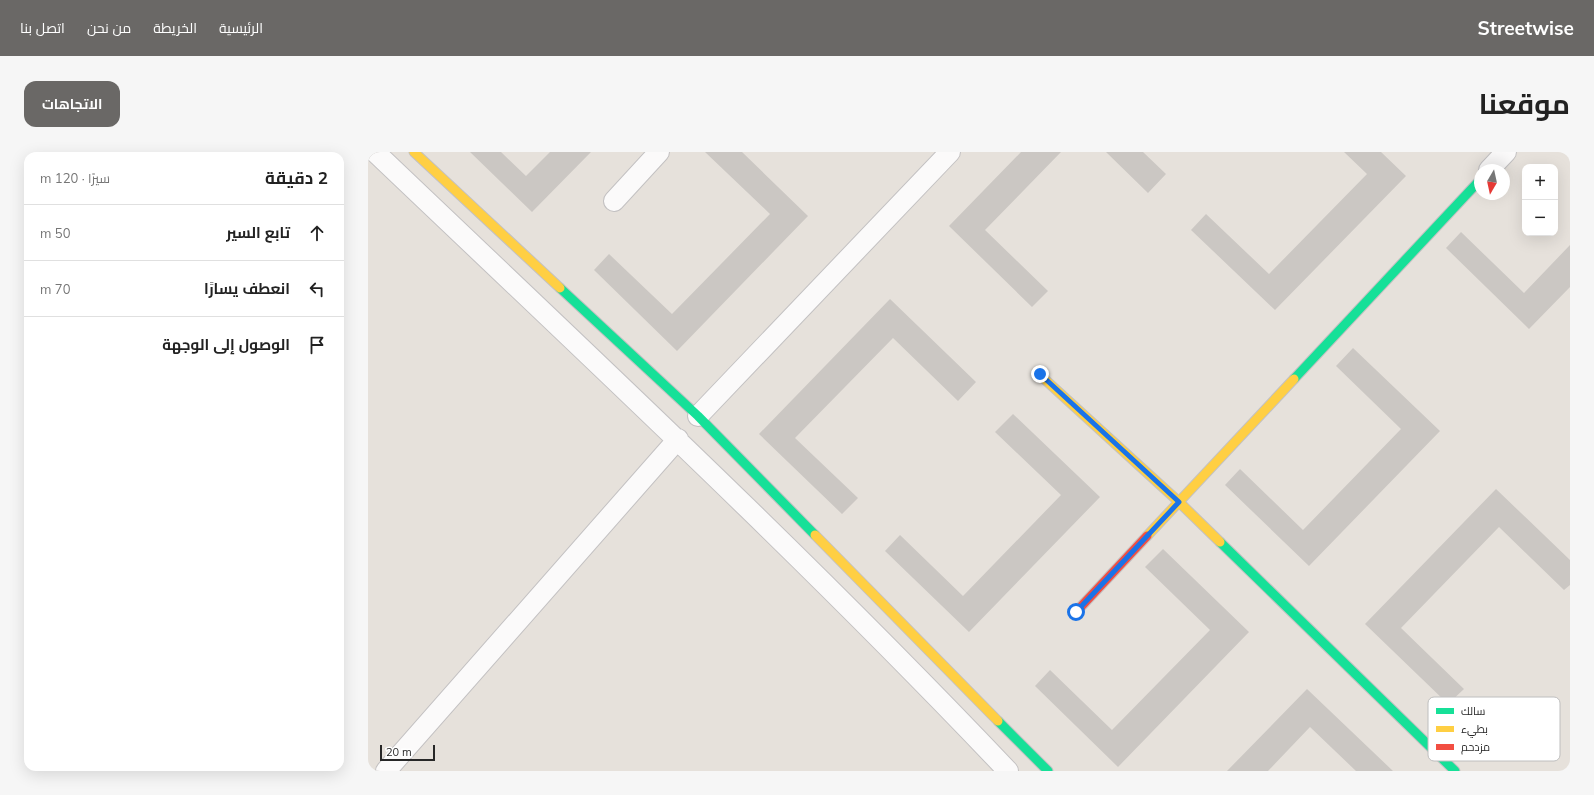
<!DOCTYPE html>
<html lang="ar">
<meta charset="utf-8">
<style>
:root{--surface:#fff;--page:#f6f6f6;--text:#222;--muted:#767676;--line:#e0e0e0;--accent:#6a6866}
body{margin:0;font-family:Mulish,Cairo,sans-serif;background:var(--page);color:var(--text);direction:rtl}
.controls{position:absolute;right:12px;top:12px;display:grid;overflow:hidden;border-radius:8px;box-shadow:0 4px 16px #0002}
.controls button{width:36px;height:36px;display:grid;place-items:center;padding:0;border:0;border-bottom:1px solid var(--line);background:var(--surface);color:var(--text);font:20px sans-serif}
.compass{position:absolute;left:1106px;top:12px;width:36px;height:36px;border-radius:50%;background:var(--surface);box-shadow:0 4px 16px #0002;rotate:189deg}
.scale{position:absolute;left:12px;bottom:10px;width:55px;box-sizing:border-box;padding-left:4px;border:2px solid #272727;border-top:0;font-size:11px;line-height:14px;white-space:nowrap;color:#272727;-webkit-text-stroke:3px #fff;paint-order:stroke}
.stop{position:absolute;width:12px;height:12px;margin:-9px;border:3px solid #1a73e8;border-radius:50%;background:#fff}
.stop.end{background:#1a73e8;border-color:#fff;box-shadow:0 1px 4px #0008}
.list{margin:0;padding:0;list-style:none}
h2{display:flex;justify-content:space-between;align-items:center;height:52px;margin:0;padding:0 16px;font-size:17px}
h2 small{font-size:13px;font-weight:400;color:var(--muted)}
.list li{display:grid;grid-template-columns:26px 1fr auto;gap:12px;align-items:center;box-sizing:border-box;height:56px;padding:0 16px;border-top:1px solid var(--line)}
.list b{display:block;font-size:15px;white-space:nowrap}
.list em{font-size:13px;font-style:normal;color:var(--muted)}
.icon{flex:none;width:22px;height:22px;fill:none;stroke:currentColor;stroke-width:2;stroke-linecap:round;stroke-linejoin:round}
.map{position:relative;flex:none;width:1202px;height:619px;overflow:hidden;direction:ltr;border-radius:12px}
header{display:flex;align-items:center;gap:24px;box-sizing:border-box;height:56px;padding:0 20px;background:var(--accent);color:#fff}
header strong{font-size:19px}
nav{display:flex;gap:22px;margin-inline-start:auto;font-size:14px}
.intro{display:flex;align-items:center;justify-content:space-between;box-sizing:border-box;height:96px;padding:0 24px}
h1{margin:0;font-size:28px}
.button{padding:10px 18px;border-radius:12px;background:var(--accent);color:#fff;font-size:14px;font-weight:700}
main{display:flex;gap:24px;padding:0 24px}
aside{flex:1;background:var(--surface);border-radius:12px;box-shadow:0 4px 16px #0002}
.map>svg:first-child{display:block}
</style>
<header>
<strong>Streetwise</strong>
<nav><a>الرئيسية</a><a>الخريطة</a><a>من نحن</a><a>اتصل بنا</a></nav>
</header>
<div class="intro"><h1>موقعنا</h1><a class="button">الاتجاهات</a></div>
<main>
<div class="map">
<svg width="1202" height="619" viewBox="0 0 1202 619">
<rect width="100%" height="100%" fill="#e6e1db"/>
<!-- building -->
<path fill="#cbc7c3" d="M 102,0 L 133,0 L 158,24 L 182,0 L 223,0 L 164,60 Z
M 337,0 L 374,0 L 440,64 L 309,199 L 226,118 L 241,102 L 304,162 L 402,62 Z
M 653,0 L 693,0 L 617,78 L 680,139 L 664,155 L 581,74 Z
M 738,0 L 775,0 L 798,22 L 780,41 Z
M 976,0 L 1013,0 L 1038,24 L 907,158 L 823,78 L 838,62 L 901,122 L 999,22 Z
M 1093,80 L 1156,141 L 1202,93 L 1202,135 L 1161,177 L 1078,96 Z
M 522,147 L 608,230 L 590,249 L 525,186 L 427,286 L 490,346 L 474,362 L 391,282 Z
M 985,196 L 1072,279 L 941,414 L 857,333 L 872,317 L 935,378 L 1033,277 L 968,214 Z
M 645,262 L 732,345 L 601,480 L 517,399 L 532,383 L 595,444 L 693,343 L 627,280 Z
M 1128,337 L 1202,408 L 1202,433 L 1196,438 L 1131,375 L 1033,476 L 1096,537 L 1080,552 L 997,472 Z
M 795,397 L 881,480 L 750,615 L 667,534 L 682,518 L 744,578 L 842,478 L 777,415 Z
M 939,537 L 1025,619 L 988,619 L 942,575 L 900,619 L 859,619 Z"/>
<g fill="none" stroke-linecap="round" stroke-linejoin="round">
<defs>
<path id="street" d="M 7,0 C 221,204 437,405 640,619
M 1121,18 L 1138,0
M 246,49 L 291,0
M 330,264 L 582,0
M 18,619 L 310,287"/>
<path id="fast" d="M 192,136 L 330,264 L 447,383
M 926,227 L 1112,28
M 852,390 L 1087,619
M 630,569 L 680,619"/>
<path id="slow" d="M 46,0 L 192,136
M 672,223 L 811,350 L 852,390
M 447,383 L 630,569
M 779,384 L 926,227"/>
<path id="jam" d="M 708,460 L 779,384"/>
</defs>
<!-- street casing -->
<use href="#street" stroke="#c3c1c2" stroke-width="22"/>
<!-- fast casing -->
<use href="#fast" stroke="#c3c1c2" stroke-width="11"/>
<!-- slow casing -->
<use href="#slow" stroke="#c3c1c2" stroke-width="11"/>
<!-- jam casing -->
<use href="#jam" stroke="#c3c1c2" stroke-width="11"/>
<!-- street -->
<use href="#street" stroke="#fbfafa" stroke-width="20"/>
<!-- fast -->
<use href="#fast" stroke="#16e098" stroke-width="9"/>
<!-- slow -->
<use href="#slow" stroke="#ffcf43" stroke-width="9"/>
<!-- jam -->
<use href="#jam" stroke="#f24e42" stroke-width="9"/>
</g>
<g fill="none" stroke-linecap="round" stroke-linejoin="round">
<!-- route -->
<path stroke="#1a73e8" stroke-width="5" d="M 672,222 L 811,350 L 708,460"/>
</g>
<!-- legend -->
<rect x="1060" y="545" width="132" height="64" rx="6" fill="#fff" stroke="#bebebe" stroke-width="1"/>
<rect x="1068" y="556" width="18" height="6" fill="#16e098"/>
<rect x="1068" y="574" width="18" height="6" fill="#ffcf43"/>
<rect x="1068" y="592" width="18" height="6" fill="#f24e42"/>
<g font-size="11" fill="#272727">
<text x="1093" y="563">سالك</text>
<text x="1093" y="581">بطيء</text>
<text x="1093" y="599">مزدحم</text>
</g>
</svg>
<div class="controls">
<button>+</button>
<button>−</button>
</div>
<svg class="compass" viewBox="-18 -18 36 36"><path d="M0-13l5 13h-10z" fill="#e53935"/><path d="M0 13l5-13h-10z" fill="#767676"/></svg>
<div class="scale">20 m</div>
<div class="stop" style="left:708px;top:460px"></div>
<div class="stop end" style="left:672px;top:222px"></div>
</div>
<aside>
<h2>2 دقيقة<small>سيرًا · 120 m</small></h2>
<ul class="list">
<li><svg class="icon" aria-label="ahead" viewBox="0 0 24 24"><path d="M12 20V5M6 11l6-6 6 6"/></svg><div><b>تابع السير</b></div><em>50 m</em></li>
<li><svg class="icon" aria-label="left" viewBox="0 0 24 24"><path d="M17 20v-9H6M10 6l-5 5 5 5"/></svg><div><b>انعطف يسارًا</b></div><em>70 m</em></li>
<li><svg class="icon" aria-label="arrive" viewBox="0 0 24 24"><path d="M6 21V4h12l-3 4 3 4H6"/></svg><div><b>الوصول إلى الوجهة</b></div></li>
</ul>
</aside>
</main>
